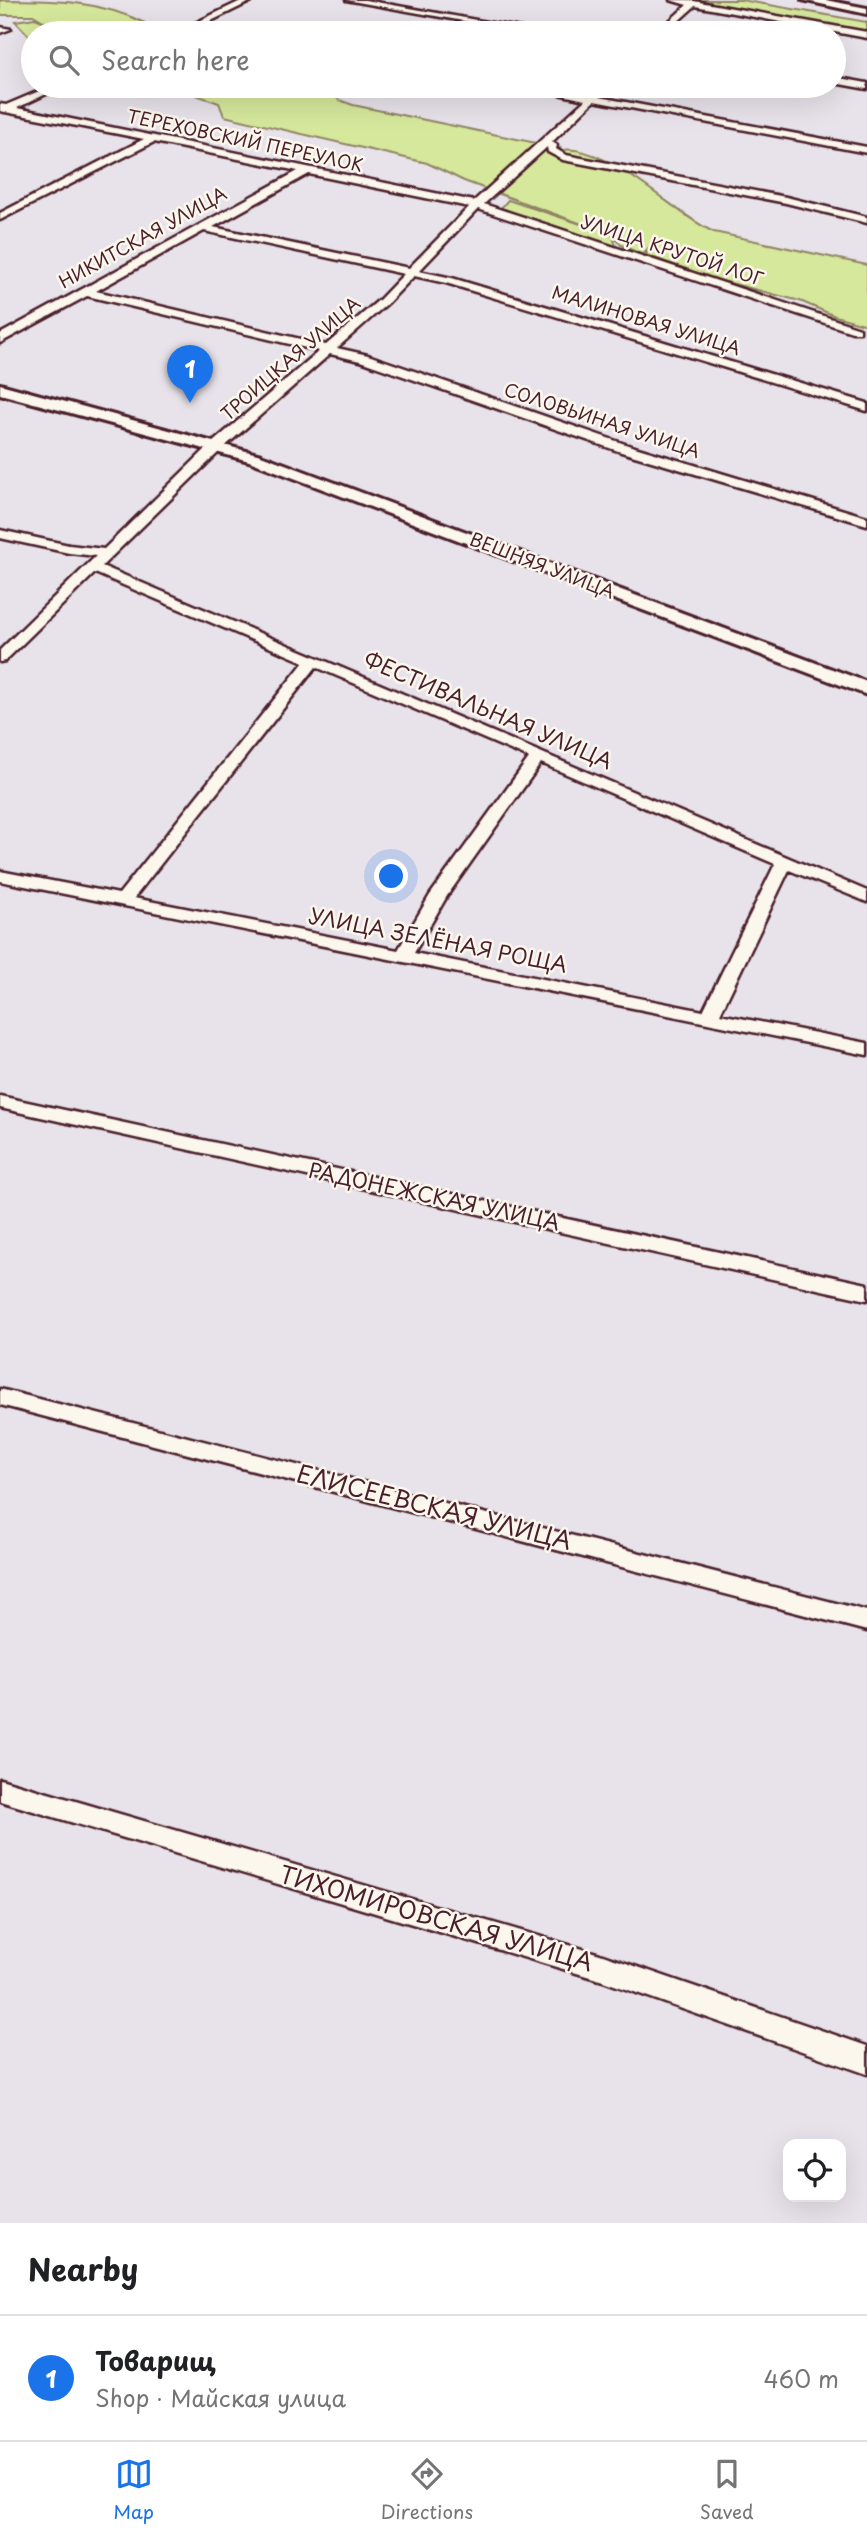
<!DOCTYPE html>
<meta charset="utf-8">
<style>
:root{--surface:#fff;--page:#f6f6f6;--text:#202124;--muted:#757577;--line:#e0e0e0;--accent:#1a73e8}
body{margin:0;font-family:"Playpen Sans",sans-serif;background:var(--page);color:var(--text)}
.controls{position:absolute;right:21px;bottom:21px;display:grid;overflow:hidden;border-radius:14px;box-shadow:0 7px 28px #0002}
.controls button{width:63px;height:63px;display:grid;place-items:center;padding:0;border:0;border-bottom:2px solid var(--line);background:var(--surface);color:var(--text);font:35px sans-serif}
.you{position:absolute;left:392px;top:877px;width:24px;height:24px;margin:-18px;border:5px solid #fff;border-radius:50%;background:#1a73e8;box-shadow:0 0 0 10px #1a73e833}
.badge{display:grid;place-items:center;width:46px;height:46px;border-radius:50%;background:var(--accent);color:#fff;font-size:23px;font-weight:700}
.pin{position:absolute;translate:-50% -58px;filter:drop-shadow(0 2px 4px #0008)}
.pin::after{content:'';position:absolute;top:37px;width:24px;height:21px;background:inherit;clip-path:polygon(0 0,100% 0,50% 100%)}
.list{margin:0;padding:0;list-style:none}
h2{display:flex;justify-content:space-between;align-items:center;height:91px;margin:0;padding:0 28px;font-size:30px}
h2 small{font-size:23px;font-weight:400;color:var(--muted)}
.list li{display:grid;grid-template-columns:46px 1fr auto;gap:21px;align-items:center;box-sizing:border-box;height:126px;padding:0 28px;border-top:2px solid var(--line)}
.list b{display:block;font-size:26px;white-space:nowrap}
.list p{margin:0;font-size:23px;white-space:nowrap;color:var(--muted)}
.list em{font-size:23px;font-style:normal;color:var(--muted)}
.icon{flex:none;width:38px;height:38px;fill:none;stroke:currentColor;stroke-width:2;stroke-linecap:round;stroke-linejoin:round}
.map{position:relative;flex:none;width:867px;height:2223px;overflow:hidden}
.search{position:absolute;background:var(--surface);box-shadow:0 7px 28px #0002;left:21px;right:21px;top:21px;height:77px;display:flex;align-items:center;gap:18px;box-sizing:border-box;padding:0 24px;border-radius:38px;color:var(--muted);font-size:26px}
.sheet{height:217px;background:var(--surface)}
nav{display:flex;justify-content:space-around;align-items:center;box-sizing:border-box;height:98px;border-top:2px solid var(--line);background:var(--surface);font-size:19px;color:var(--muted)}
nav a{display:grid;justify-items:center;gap:4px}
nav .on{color:var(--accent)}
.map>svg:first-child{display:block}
</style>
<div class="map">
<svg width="867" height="2223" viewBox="0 0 867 2223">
<rect width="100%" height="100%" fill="#e8e3ea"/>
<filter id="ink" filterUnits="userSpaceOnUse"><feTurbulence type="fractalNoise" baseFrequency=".0143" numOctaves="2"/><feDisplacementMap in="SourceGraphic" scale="14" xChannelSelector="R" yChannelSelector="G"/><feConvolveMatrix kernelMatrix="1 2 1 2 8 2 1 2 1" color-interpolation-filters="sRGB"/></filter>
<g filter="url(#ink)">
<!-- green -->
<path fill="#d6e89c" stroke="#908464" stroke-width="2" d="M 0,0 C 55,0 98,0 147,24 L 138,25 L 142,33 L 33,33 L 33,40 L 15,21 L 35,18 L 45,22 L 33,15 L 0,15 Z
M 684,0 L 741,0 L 867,22 L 867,31 Z
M 171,86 L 312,86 L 311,96 L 314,86 L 338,86 L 334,95 L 339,100 L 353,105 L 560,148 L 555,152 C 599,134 675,216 714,232 L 867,265 L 867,325 L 835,316 L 800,301 L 710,278 L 646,255 L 649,247 L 643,255 L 621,245 L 612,234 L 616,246 L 501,208 L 508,200 L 593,228 L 464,181 L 427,163 L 224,116 L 219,103 Z"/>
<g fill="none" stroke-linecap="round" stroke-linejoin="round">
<defs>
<path id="minor" d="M 243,0 L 254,0 L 203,25 L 237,33 L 200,30 L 193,24 Z
M 346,0 L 365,0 L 549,33 L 531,33 Z
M 670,0 L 688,0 L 867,32 L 867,38 L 695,6 L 665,33 L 656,33 L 687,5 Z
M 0,27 L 11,29 L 0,33 Z
M 834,77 L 867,83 L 867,89 L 834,83 Z
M 51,86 L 63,86 L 17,108 L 474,201 L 585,100 L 523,86 L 540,86 L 590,95 L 600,86 L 609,86 L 599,97 L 867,147 L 867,153 L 594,101 L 552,142 L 557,145 L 556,149 L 566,155 L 786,197 L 867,217 L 867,223 L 786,203 L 563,160 L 548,152 L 547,147 L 484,204 L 860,328 L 860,332 L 852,332 L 478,209 L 419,271 L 452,278 L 867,403 L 867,411 L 446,283 L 414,276 L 388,303 L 337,348 L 368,355 L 628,445 L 867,517 L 867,525 L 618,451 L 360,361 L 330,354 L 222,449 L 102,566 L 867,891 L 867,902 L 789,870 L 720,1014 L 867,1043 L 867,1055 L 0,881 L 0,871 L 119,894 L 304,662 L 95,573 L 5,661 L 0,662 L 0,650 L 96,556 L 69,553 L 0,538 L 0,530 L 69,545 L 104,549 L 212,443 L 319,351 L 87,296 L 0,343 L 0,334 L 298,171 L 154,142 L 0,220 L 0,213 L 144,139 L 0,111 L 0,104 L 6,105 ZM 309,174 L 469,207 L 409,268 L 213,227 ZM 204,231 L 404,274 L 380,299 L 326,345 L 96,291 ZM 316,667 L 529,758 L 430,895 L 398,950 L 134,898 ZM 541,763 L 775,864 L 703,1011 L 414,953 L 447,896 Z
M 0,1096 L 867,1284 L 867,1300 L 0,1108 Z
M 0,1389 L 867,1611 L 867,1631 L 0,1405 Z
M 0,1779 L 600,1954 L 867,2046 L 867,2074 L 600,1980 L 0,1801 Z"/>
<path id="tertiary" d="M 802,0 L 825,0 L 867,8 L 867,14 Z
M 0,384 L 261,455 L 867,682 L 867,695 L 249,461 L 0,394 Z"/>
</defs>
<!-- minor casing -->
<use href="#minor" stroke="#4a1f2b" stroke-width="5"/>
<!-- tertiary casing -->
<use href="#tertiary" stroke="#4a1f2b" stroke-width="6"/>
<!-- minor -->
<use href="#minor" fill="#fbf7ec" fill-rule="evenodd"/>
<!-- tertiary -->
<use href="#tertiary" fill="#fbf7ec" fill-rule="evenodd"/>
</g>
</g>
<g text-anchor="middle" stroke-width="5" stroke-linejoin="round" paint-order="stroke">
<!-- far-street labels -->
<g font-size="18" fill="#4a1f2b" stroke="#fbf7ec">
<text transform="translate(245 141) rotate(12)" y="6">ТЕРЕХОВСКИЙ ПЕРЕУЛОК</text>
<text transform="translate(143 238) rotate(-29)" y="6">НИКИТСКАЯ УЛИЦА</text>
<text transform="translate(672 251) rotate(18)" y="6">УЛИЦА КРУТОЙ ЛОГ</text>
<text transform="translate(646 321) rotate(17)" y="6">МАЛИНОВАЯ УЛИЦА</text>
<text transform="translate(291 359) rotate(-41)" y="6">ТРОИЦКАЯ УЛИЦА</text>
<text transform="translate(602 421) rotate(18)" y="6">СОЛОВЬИНАЯ УЛИЦА</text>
<text transform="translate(542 566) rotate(21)" y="6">ВЕШНЯЯ УЛИЦА</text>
</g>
<!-- street labels -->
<g font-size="21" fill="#4a1f2b" stroke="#fbf7ec">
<text transform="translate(488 711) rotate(23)" y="7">ФЕСТИВАЛЬНАЯ УЛИЦА</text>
<text transform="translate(438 941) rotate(11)" y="7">УЛИЦА ЗЕЛЁНАЯ РОЩА</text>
<text transform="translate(434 1197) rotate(12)" y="7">РАДОНЕЖСКАЯ УЛИЦА</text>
</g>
<!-- near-street labels -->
<g font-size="24" fill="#4a1f2b" stroke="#fbf7ec">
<text transform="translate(434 1508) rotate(14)" y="8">ЕЛИСЕЕВСКАЯ УЛИЦА</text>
<text transform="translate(436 1919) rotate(16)" y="8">ТИХОМИРОВСКАЯ УЛИЦА</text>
</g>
</g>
</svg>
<div class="controls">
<button><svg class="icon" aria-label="locate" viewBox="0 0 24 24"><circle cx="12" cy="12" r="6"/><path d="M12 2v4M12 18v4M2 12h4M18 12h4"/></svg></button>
</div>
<div class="you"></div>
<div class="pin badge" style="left:190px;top:403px">1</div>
<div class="search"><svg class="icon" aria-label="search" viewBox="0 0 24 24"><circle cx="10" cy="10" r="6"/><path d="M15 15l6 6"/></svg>Search here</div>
</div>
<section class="sheet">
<h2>Nearby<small></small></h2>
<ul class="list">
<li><span class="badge">1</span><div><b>Товарищ</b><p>Shop · Майская улица</p></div><em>460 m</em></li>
</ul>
</section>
<nav>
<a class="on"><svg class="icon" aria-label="map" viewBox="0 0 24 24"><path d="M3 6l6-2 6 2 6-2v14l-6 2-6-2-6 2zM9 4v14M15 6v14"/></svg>Map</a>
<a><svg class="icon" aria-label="directions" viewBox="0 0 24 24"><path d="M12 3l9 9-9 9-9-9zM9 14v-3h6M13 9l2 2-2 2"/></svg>Directions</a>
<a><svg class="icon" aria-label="saved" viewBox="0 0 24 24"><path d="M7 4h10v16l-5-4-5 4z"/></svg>Saved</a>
</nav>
